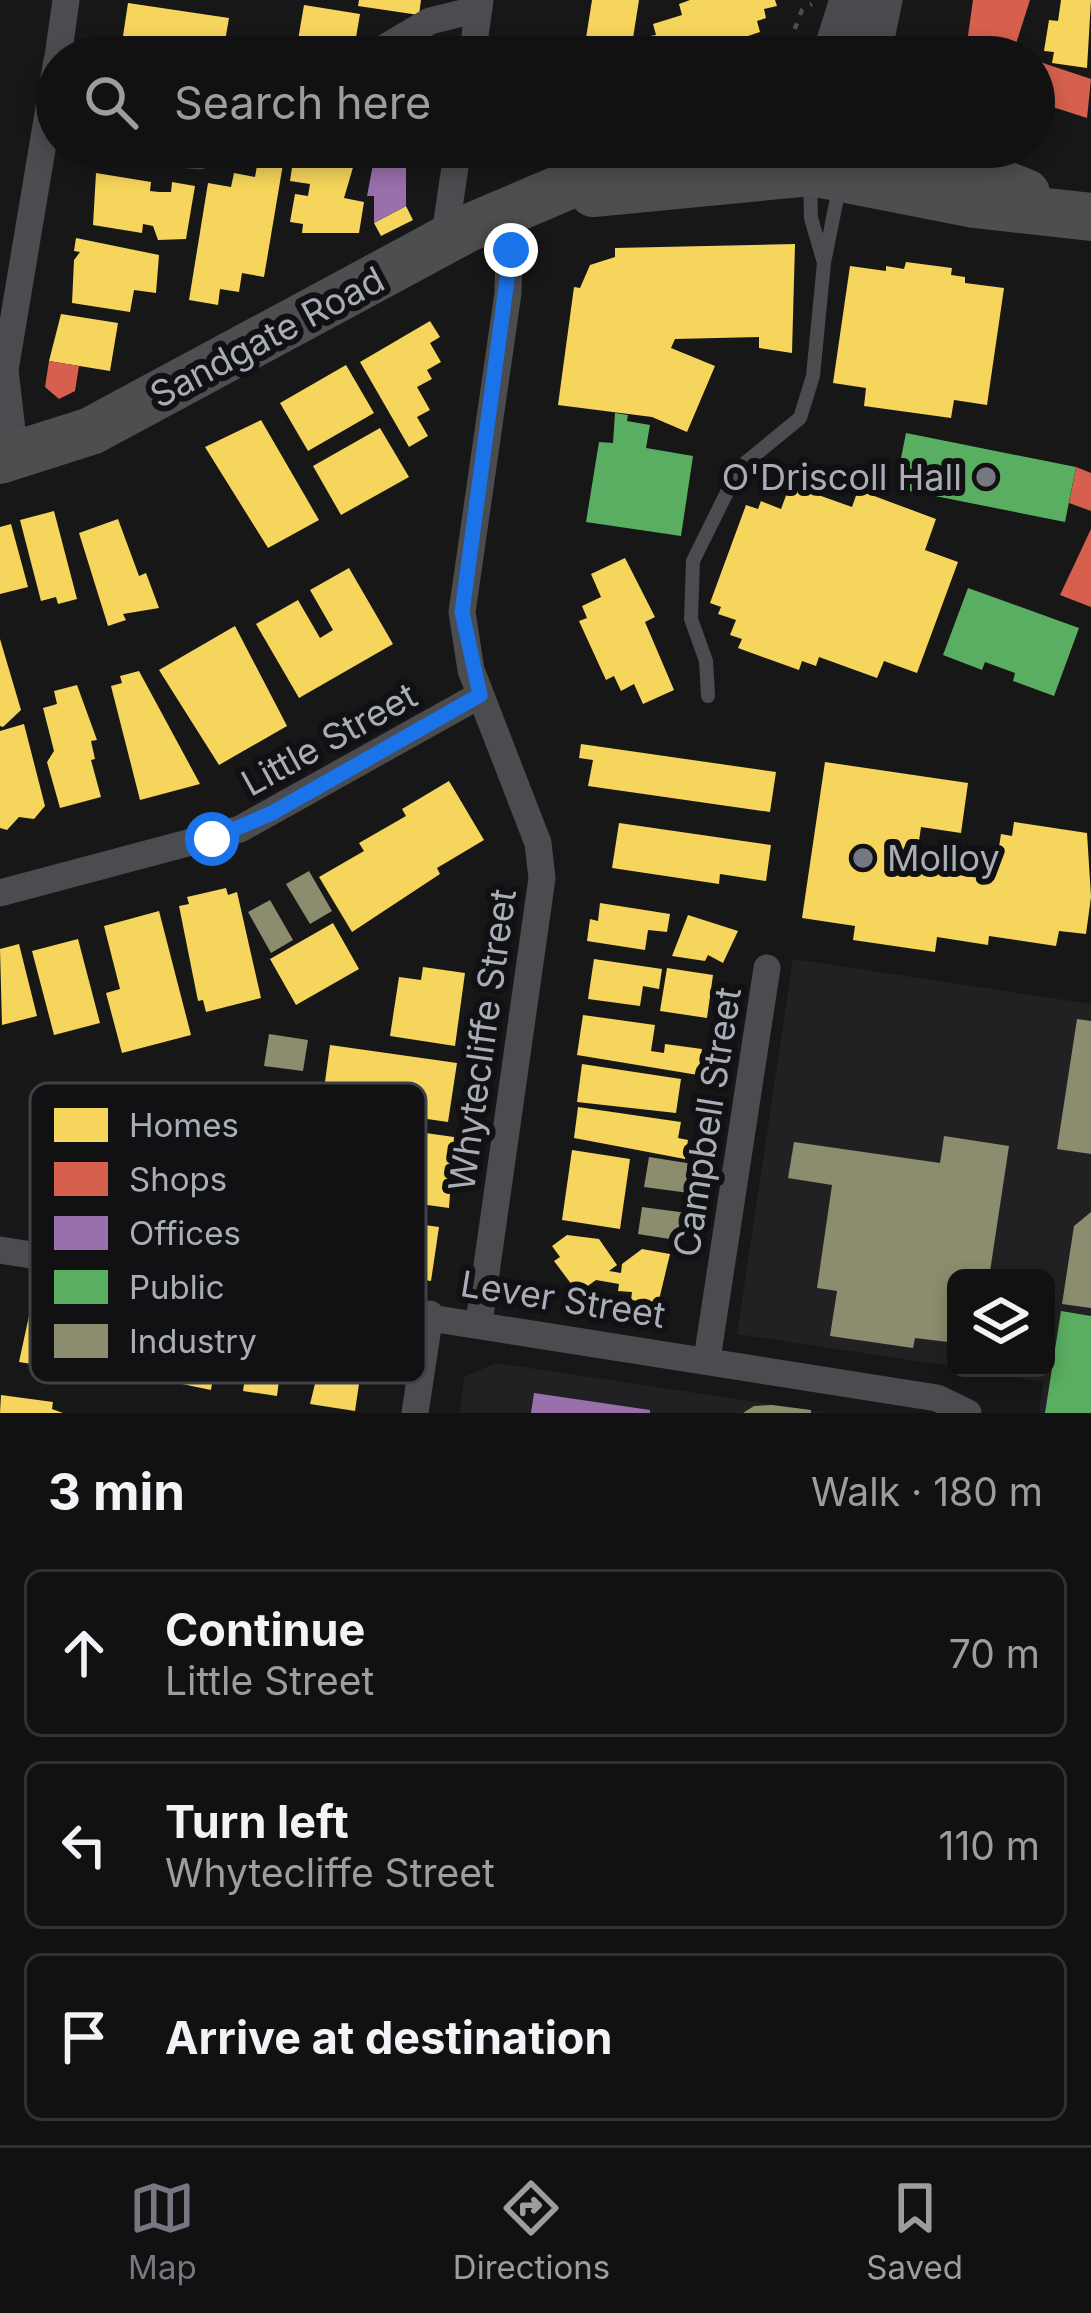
<!DOCTYPE html>
<meta charset="utf-8">
<style>
:root{--surface:#111;--page:#1a1a1a;--text:#f1f3f6;--muted:#9c9d9f;--line:#303131;--accent:#757880}
body{margin:0;font-family:Inter,sans-serif;background:var(--page);color:var(--text)}
.controls{position:absolute;right:36px;bottom:36px;display:grid;overflow:hidden;border-radius:18px;box-shadow:0 6px 18px #0003}
.controls button{width:108px;height:108px;display:grid;place-items:center;padding:0;border:0;border-bottom:3px solid var(--line);background:var(--surface);color:var(--text);font:60px sans-serif}
.stop{position:absolute;width:36px;height:36px;margin:-27px;border:9px solid #1a73e8;border-radius:50%;background:#fff}
.stop.end{background:#1a73e8;border-color:#fff;box-shadow:0 3px 12px #0008}
.list{margin:0;padding:0;list-style:none}
h2{display:flex;justify-content:space-between;align-items:center;height:156px;margin:0;padding:0 48px;font-size:51px}
h2 small{font-size:39px;font-weight:400;color:var(--muted)}
.list li{display:grid;grid-template-columns:78px 1fr auto;gap:36px;align-items:center;box-sizing:border-box;height:168px;margin:0 24px 24px;padding:0 24px;border:3px solid var(--line);border-radius:18px}
.list b{display:block;font-size:45px;white-space:nowrap}
.list p{margin:0;font-size:39px;white-space:nowrap;color:var(--muted)}
.list em{font-size:39px;font-style:normal;color:var(--muted)}
.icon{flex:none;width:66px;height:66px;fill:none;stroke:currentColor;stroke-width:2;stroke-linecap:round;stroke-linejoin:round}
.map{position:relative;flex:none;width:1091px;height:1413px;overflow:hidden}
.search{position:absolute;background:var(--surface);box-shadow:0 6px 18px #0003;left:36px;right:36px;top:36px;height:132px;display:flex;align-items:center;gap:30px;box-sizing:border-box;padding:0 42px;border-radius:66px;color:var(--muted);font-size:45px}
.sheet{height:732px;background:var(--surface)}
nav{display:flex;justify-content:space-around;align-items:center;box-sizing:border-box;height:168px;border-top:3px solid var(--line);background:var(--surface);font-size:33px;color:var(--muted)}
nav a{display:grid;justify-items:center;gap:6px}
nav .on{color:var(--accent)}
.map>svg:first-child{display:block}
</style>
<div class="map">
<svg width="1091" height="1413" viewBox="0 0 1091 1413">
<rect width="100%" height="100%" fill="#171717"/>
<!-- built -->
<path fill="#212123" d="M 793,959 L 1091,1004 L 1091,1413 L 1039,1413 L 1043,1382 L 959,1368 L 1046,1368 L 1046,1278 L 956,1278 L 956,1367 L 737,1334 Z
M 496,1363 L 829,1413 L 460,1413 L 464,1377 Z"/>
<!-- homes -->
<path fill="#f6d55c" d="M 359,0 L 421,0 L 419,15 L 358,6 Z
M 592,0 L 639,0 L 630,57 L 583,57 Z
M 690,0 L 775,0 L 777,6 L 764,9 L 766,18 L 757,21 L 760,32 L 748,36 L 749,51 L 730,57 L 656,57 L 650,36 L 656,35 L 653,24 L 682,15 L 679,4 Z
M 1061,0 L 1091,0 L 1087,68 L 1052,63 L 1054,52 L 1044,51 L 1049,20 L 1058,21 Z
M 128,3 L 229,18 L 225,41 L 208,39 L 206,49 L 123,36 Z
M 304,5 L 360,14 L 354,49 L 298,40 Z
M 295,147 L 359,147 L 344,198 L 364,202 L 359,233 L 302,233 L 303,224 L 290,222 L 295,194 L 308,196 L 310,184 L 290,181 Z
M 258,160 L 283,164 L 264,277 L 242,273 L 239,292 L 220,289 L 218,305 L 189,300 L 208,183 L 231,187 L 234,173 L 255,177 Z
M 96,173 L 151,182 L 150,191 L 159,192 L 171,192 L 172,182 L 195,186 L 186,239 L 158,240 L 153,226 L 143,224 L 142,233 L 93,225 Z
M 406,206 L 413,220 L 381,236 L 374,223 Z
M 76,238 L 159,255 L 156,293 L 134,290 L 130,312 L 72,303 L 74,260 L 80,252 L 74,251 Z
M 795,244 L 792,353 L 759,348 L 759,337 L 675,339 L 671,348 L 715,366 L 687,432 L 652,417 L 558,405 L 574,287 L 580,288 L 590,265 L 615,257 L 615,248 Z
M 906,262 L 952,268 L 951,275 L 965,277 L 965,283 L 1004,288 L 987,405 L 954,400 L 951,418 L 864,406 L 866,388 L 833,383 L 850,266 L 886,271 L 886,266 L 904,269 Z
M 61,314 L 118,323 L 110,371 L 49,361 Z
M 430,321 L 440,337 L 430,343 L 441,362 L 427,370 L 432,379 L 417,387 L 430,410 L 417,417 L 428,436 L 409,447 L 360,362 Z
M 346,365 L 374,413 L 308,451 L 280,403 Z
M 261,420 L 319,520 L 268,548 L 205,447 Z
M 380,428 L 409,477 L 341,515 L 313,466 Z
M 790,485 L 852,507 L 858,490 L 936,519 L 925,550 L 958,562 L 917,673 L 884,661 L 877,678 L 819,657 L 816,666 L 802,661 L 799,670 L 738,648 L 742,639 L 730,635 L 736,620 L 718,614 L 721,607 L 710,603 L 746,505 L 758,509 L 761,501 L 781,509 Z
M 54,511 L 77,599 L 58,604 L 56,597 L 41,601 L 20,520 Z
M 118,519 L 139,576 L 146,573 L 159,608 L 123,614 L 126,620 L 108,626 L 79,533 Z
M 11,524 L 28,587 L 0,594 L 0,527 Z
M 625,558 L 655,617 L 645,622 L 674,690 L 643,704 L 634,684 L 621,691 L 614,676 L 606,680 L 579,621 L 587,618 L 582,606 L 601,597 L 591,574 Z
M 349,568 L 393,644 L 299,698 L 256,624 L 298,600 L 320,638 L 333,630 L 310,590 Z
M 235,626 L 287,726 L 219,765 L 159,670 Z
M 0,639 L 21,710 L 3,727 L 0,726 Z
M 139,671 L 200,784 L 140,800 L 111,686 L 122,683 L 120,676 Z
M 77,685 L 97,740 L 91,741 L 95,759 L 91,760 L 101,797 L 60,808 L 47,762 L 54,751 L 43,708 L 57,704 L 54,691 Z
M 24,724 L 45,806 L 34,819 L 19,817 L 7,830 L 0,828 L 0,731 Z
M 581,744 L 776,772 L 770,812 L 588,786 L 593,760 L 579,758 Z
M 825,762 L 968,783 L 961,833 L 921,827 L 915,869 L 994,880 L 1001,834 L 1012,836 L 1014,822 L 1087,833 L 1091,897 L 1086,934 L 1059,931 L 1056,946 L 989,936 L 988,945 L 937,937 L 935,952 L 853,940 L 855,926 L 802,918 Z
M 449,781 L 484,840 L 437,868 L 440,874 L 352,932 L 319,877 L 364,851 L 359,843 L 406,816 L 402,809 Z
M 619,823 L 771,845 L 766,881 L 720,874 L 719,884 L 612,868 Z
M 226,888 L 228,895 L 237,892 L 261,998 L 206,1012 L 203,1000 L 198,1001 L 179,906 L 189,904 L 187,897 Z
M 600,903 L 670,914 L 667,932 L 648,930 L 645,950 L 587,941 L 590,919 L 598,921 Z
M 159,911 L 191,1035 L 122,1053 L 106,993 L 120,989 L 104,926 Z
M 688,915 L 738,931 L 723,963 L 708,955 L 705,961 L 672,956 Z
M 333,923 L 359,969 L 296,1005 L 270,959 Z
M 78,939 L 100,1023 L 54,1035 L 32,951 Z
M 19,944 L 37,1016 L 2,1025 L 0,949 Z
M 594,959 L 662,969 L 659,989 L 643,986 L 640,1006 L 588,999 Z
M 423,967 L 465,973 L 455,1046 L 390,1036 L 399,977 L 421,980 Z
M 667,968 L 713,975 L 707,1018 L 660,1011 Z
M 583,1015 L 655,1025 L 651,1051 L 664,1053 L 665,1044 L 702,1049 L 698,1075 L 577,1055 Z
M 330,1045 L 457,1063 L 448,1122 L 322,1104 Z
M 582,1064 L 681,1079 L 676,1113 L 577,1102 Z
M 578,1107 L 681,1122 L 678,1138 L 688,1140 L 685,1159 L 574,1138 Z
M 397,1129 L 454,1137 L 449,1208 L 420,1204 L 423,1183 L 393,1179 Z
M 572,1150 L 630,1159 L 620,1229 L 562,1220 Z
M 352,1201 L 377,1204 L 375,1218 L 439,1227 L 431,1281 L 351,1269 L 354,1249 L 345,1248 Z
M 567,1235 L 599,1239 L 617,1265 L 609,1271 L 621,1273 L 622,1264 L 642,1249 L 670,1254 L 658,1304 L 631,1300 L 632,1292 L 618,1291 L 619,1284 L 596,1280 L 578,1293 L 554,1261 L 560,1257 L 552,1246 Z
M 37,1279 L 82,1292 L 70,1370 L 19,1362 Z
M 177,1306 L 223,1313 L 211,1390 L 153,1378 L 161,1325 L 174,1327 Z
M 254,1318 L 304,1325 L 296,1382 L 279,1380 L 277,1396 L 243,1391 Z
M 328,1331 L 366,1337 L 355,1411 L 310,1404 Z
M 1,1395 L 53,1402 L 52,1409 L 63,1413 L 0,1413 Z"/>
<!-- shops -->
<path fill="#d6604d" d="M 973,0 L 1030,0 L 1013,53 L 1021,57 L 965,57 Z
M 1034,60 L 1091,79 L 1087,118 L 1034,101 Z
M 49,361 L 79,366 L 75,391 L 59,399 L 45,387 Z
M 1076,467 L 1091,473 L 1091,511 L 1069,503 Z
M 1091,529 L 1091,607 L 1060,595 Z"/>
<!-- offices -->
<path fill="#9970ab" d="M 374,159 L 406,159 L 406,206 L 374,223 L 374,196 L 367,196 Z
M 534,1393 L 650,1410 L 650,1413 L 531,1413 Z"/>
<!-- public -->
<path fill="#5aae61" d="M 615,413 L 628,415 L 627,421 L 650,425 L 646,448 L 693,456 L 681,536 L 586,522 L 599,442 L 613,443 Z
M 906,433 L 1076,467 L 1065,522 L 895,488 Z
M 968,588 L 1079,628 L 1054,696 L 1013,681 L 1015,673 L 985,662 L 982,670 L 943,655 Z
M 1061,1311 L 1091,1316 L 1091,1413 L 1045,1413 Z"/>
<!-- industry -->
<path fill="#8c8c6e" d="M 309,871 L 332,911 L 310,924 L 286,884 Z
M 270,900 L 293,940 L 271,953 L 248,912 Z
M 1077,1019 L 1091,1021 L 1091,1154 L 1057,1149 Z
M 269,1034 L 308,1040 L 303,1071 L 264,1066 Z
M 944,1136 L 1009,1146 L 989,1278 L 956,1278 L 956,1343 L 915,1338 L 913,1348 L 830,1336 L 837,1291 L 817,1288 L 832,1185 L 788,1178 L 794,1142 L 940,1163 Z
M 649,1157 L 693,1164 L 689,1193 L 644,1187 Z
M 642,1207 L 687,1213 L 682,1241 L 638,1234 Z
M 1091,1212 L 1091,1308 L 1062,1304 L 1074,1226 Z
M 772,1405 L 811,1410 L 811,1413 L 743,1413 L 754,1406 Z"/>
<g fill="none" stroke-linecap="round" stroke-linejoin="round">
<!-- path -->
<path stroke="#4d4e52" stroke-width="4.5" stroke-dasharray="6 9" stroke-linecap="butt" d="M 784,57 L 802,10 L 812,4"/>
<!-- lane -->
<path stroke="#4b4c50" stroke-width="14" d="M 810,180 L 811,218 L 824,263
M 708,696 L 706,661 L 691,619 L 693,561 L 739,468 L 800,418 L 813,376 L 824,263 L 840,183"/>
<!-- street -->
<path stroke="#4b4c50" stroke-width="27" d="M 58,57 L 66,0
M 369,57 L 430,21 L 479,9
M 472,57 L 480,0
M 111,147 L 200,156 L 216,147
M 444,241 L 458,147
M 15,456 L 5,370 L 57,60
M 0,893 L 240,829 L 480,695
M 0,1250 L 937,1398 L 968,1413
M 479,1322 L 542,878 L 538,843 L 471,670 L 462,612 L 508,293 L 510,209
M 707,1359 L 767,968
M 415,1413 L 430,1314"/>
<!-- secondary -->
<path stroke="#4a4a4e" stroke-width="39" d="M 831,57 L 849,0
M 871,57 L 883,0"/>
<!-- highway -->
<path stroke="#4e4e51" stroke-width="48" d="M 908,147 L 1026,193
M 593,193 L 811,172 L 974,204 L 1091,217
M 0,460 L 91,431 L 466,229 L 659,147"/>
</g>
<g fill="none" stroke-linecap="round" stroke-linejoin="round">
<!-- route -->
<path stroke="#1a73e8" stroke-width="15" d="M 212,839 L 272,813 L 480,695 L 462,612 L 511,250"/>
</g>
<!-- markers -->
<g fill="#757880" stroke="#111113" stroke-width="4.5">
<circle cx="986" cy="477" r="12"/>
<circle cx="863" cy="858" r="12"/>
</g>
<g text-anchor="middle" stroke-width="12" stroke-linejoin="round" paint-order="stroke">
<!-- street labels -->
<g font-size="36" fill="#a8adb8" stroke="#111113">
<text transform="translate(267 337) rotate(-28)" y="13">Sandgate Road</text>
<text transform="translate(329 739) rotate(-29)" y="13">Little Street</text>
<text transform="translate(482 1040) rotate(-82)" y="13">Whytecliffe Street</text>
<text transform="translate(707 1122) rotate(-81)" y="13">Campbell Street</text>
<text transform="translate(563 1299) rotate(9)" y="13">Lever Street</text>
</g>
<!-- poi labels -->
<g font-size="36" fill="#a8adb8" stroke="#111113" text-anchor="end">
<text x="962" y="490">O'Driscoll Hall</text>
<text x="887" y="871" text-anchor="start">Molloy</text>
</g>
</g>
<!-- legend -->
<rect x="30" y="1083" width="396" height="300" rx="18" fill="#111113" stroke="#3e4045" stroke-width="3"/>
<rect x="54" y="1108" width="54" height="34" fill="#f6d55c"/>
<rect x="54" y="1162" width="54" height="34" fill="#d6604d"/>
<rect x="54" y="1216" width="54" height="34" fill="#9970ab"/>
<rect x="54" y="1270" width="54" height="34" fill="#5aae61"/>
<rect x="54" y="1324" width="54" height="34" fill="#8c8c6e"/>
<g font-size="33" fill="#a8adb8">
<text x="129" y="1137">Homes</text>
<text x="129" y="1191">Shops</text>
<text x="129" y="1245">Offices</text>
<text x="129" y="1299">Public</text>
<text x="129" y="1353">Industry</text>
</g>
</svg>
<div class="controls">
<button><svg class="icon" aria-label="layers" viewBox="0 0 24 24"><path d="M12 4l9 5-9 5-9-5zM3 14l9 5 9-5"/></svg></button>
</div>
<div class="stop" style="left:212px;top:839px"></div>
<div class="stop end" style="left:511px;top:250px"></div>
<div class="search"><svg class="icon" aria-label="search" viewBox="0 0 24 24"><circle cx="10" cy="10" r="6"/><path d="M15 15l6 6"/></svg>Search here</div>
</div>
<section class="sheet">
<h2>3 min<small>Walk · 180 m</small></h2>
<ul class="list">
<li><svg class="icon" aria-label="ahead" viewBox="0 0 24 24"><path d="M12 20V5M6 11l6-6 6 6"/></svg><div><b>Continue</b><p>Little Street</p></div><em>70 m</em></li>
<li><svg class="icon" aria-label="left" viewBox="0 0 24 24"><path d="M17 20v-9H6M10 6l-5 5 5 5"/></svg><div><b>Turn left</b><p>Whytecliffe Street</p></div><em>110 m</em></li>
<li><svg class="icon" aria-label="arrive" viewBox="0 0 24 24"><path d="M6 21V4h12l-3 4 3 4H6"/></svg><div><b>Arrive at destination</b></div></li>
</ul>
</section>
<nav>
<a class="on"><svg class="icon" aria-label="map" viewBox="0 0 24 24"><path d="M3 6l6-2 6 2 6-2v14l-6 2-6-2-6 2zM9 4v14M15 6v14"/></svg>Map</a>
<a><svg class="icon" aria-label="directions" viewBox="0 0 24 24"><path d="M12 3l9 9-9 9-9-9zM9 14v-3h6M13 9l2 2-2 2"/></svg>Directions</a>
<a><svg class="icon" aria-label="saved" viewBox="0 0 24 24"><path d="M7 4h10v16l-5-4-5 4z"/></svg>Saved</a>
</nav>
